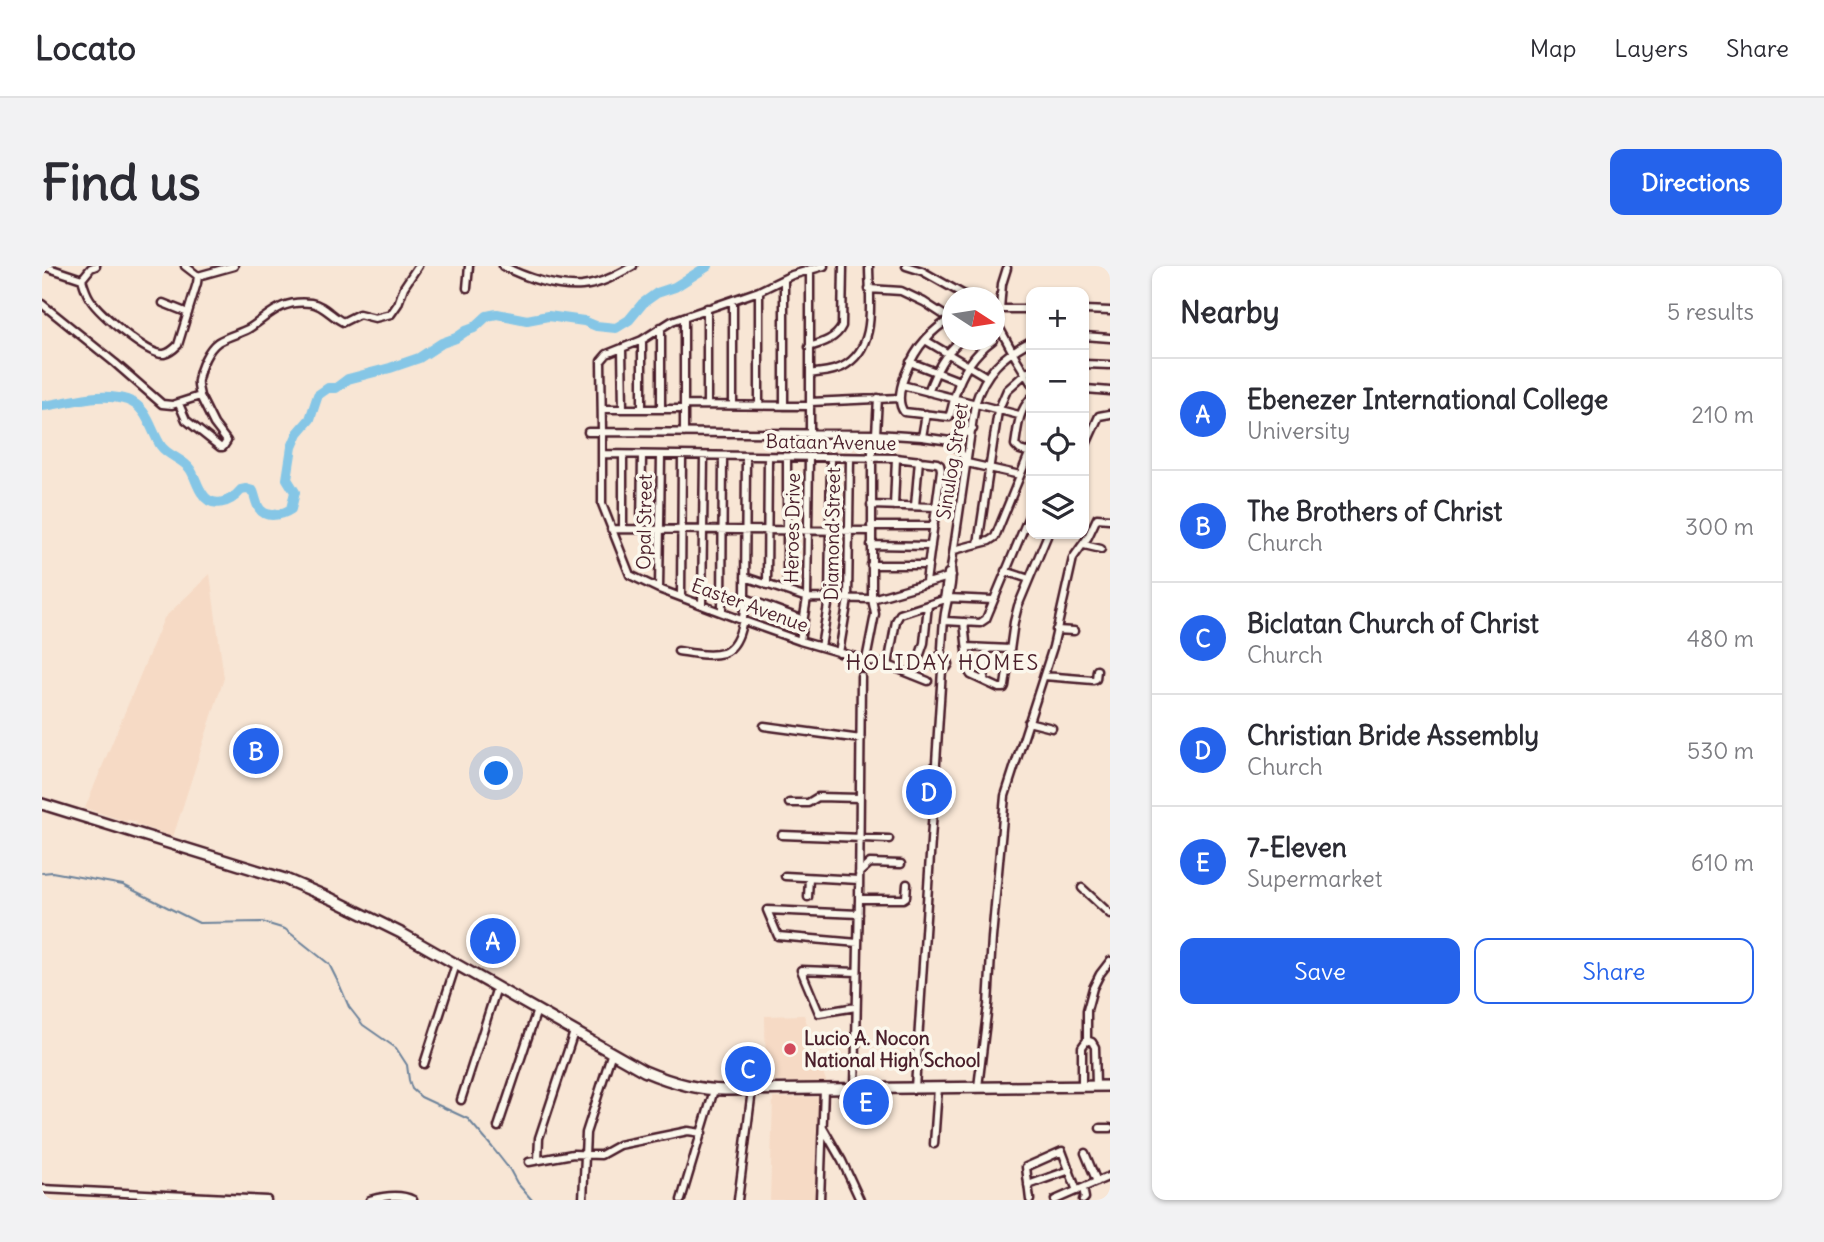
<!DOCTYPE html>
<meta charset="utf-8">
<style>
:root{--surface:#fff;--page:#f2f2f3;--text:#2b2b33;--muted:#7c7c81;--line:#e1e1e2;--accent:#2563eb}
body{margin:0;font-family:Delius,sans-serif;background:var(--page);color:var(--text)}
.controls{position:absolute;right:21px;top:21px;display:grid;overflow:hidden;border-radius:14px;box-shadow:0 2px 5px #0004}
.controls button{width:63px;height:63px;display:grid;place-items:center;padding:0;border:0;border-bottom:2px solid var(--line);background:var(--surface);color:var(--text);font:35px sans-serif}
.compass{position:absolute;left:900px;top:21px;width:63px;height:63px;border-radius:50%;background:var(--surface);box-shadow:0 2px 5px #0004;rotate:102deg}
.you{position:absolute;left:455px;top:508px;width:24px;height:24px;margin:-18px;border:5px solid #fff;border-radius:50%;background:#1a73e8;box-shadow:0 0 0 10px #1a73e833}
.badge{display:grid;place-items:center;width:46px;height:46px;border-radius:50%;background:var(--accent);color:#fff;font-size:23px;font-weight:700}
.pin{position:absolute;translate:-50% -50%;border:4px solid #fff;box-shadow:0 2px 7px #0006}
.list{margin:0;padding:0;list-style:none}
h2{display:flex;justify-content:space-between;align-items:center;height:91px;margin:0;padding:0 28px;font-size:30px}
h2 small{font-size:23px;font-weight:400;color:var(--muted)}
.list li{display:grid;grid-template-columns:46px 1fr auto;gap:21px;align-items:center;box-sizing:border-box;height:112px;padding:0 28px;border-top:2px solid var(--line)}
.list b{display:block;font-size:26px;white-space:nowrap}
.list p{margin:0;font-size:23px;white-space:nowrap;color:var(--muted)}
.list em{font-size:23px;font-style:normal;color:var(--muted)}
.actions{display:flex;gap:14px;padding:21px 28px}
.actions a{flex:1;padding:16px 0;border:2px solid var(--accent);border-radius:14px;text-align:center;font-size:24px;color:var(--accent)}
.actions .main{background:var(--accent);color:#fff}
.icon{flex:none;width:38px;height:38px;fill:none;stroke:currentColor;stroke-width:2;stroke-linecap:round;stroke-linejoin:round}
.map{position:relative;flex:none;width:1068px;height:934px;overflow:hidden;border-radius:14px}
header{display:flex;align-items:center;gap:42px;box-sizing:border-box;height:98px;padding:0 35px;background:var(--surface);border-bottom:2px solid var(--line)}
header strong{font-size:33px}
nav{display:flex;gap:38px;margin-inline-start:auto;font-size:24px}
.intro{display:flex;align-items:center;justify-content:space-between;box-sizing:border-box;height:168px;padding:0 42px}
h1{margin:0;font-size:49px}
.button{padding:18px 32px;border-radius:14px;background:var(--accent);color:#fff;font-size:24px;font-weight:700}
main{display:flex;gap:42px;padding:0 42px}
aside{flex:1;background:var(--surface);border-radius:14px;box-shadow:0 2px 5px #0004}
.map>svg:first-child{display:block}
</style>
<header>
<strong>Locato</strong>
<nav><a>Map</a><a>Layers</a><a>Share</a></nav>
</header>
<div class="intro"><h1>Find us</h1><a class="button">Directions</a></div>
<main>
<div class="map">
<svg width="1068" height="934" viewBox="0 0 1068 934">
<rect width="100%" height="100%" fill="#f8e6d5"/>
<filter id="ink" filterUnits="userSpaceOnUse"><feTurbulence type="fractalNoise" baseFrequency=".0143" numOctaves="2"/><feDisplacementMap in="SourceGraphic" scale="14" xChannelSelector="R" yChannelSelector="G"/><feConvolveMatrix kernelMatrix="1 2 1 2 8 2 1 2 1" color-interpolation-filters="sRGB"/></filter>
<g filter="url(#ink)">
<!-- built -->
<path fill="#f6dac5" d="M 168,308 L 182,412 L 131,571 L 93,558 L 94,556 L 86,554 L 85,556 L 43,542 L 122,352 Z
M 762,749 L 785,818 L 724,815 L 723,750 Z
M 779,831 L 774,934 L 728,934 L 731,832 Z"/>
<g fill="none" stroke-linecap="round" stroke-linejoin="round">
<!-- stream -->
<path stroke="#6d839b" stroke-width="2" d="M 664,0 L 665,1
M 0,607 L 10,606 L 81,619 L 157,657 L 220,656 L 243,663 L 287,698 L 298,720 L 307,741 L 321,759 L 354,782 L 365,799 L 367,814 L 370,823 L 379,831 L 426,853 L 450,881 L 468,904 L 475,917 L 490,934"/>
<!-- river -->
<path stroke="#85c6e6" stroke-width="10" d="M 0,140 C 28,137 57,125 85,134 C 106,141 108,163 119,180 C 126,190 141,193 148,203 C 153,210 155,220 160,227 C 170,244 189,236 199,224 L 204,223 L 211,225 C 213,230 214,237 217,242 C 224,253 240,249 249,243 L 253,226 L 245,213 L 250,181 L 256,167 L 268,153 L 276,129 L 286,122 L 294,122 L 306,113 L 348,102 L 377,92 L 400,77 L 414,72 L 424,65 L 432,62 L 445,50 L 455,48 L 485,54 L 506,50 L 542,55 L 554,60 L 574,62 L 587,54 L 601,37 L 615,27 L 633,21 L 666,0"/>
<defs>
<path id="street" d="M 1,0 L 40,13
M 461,0 C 484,12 515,22 540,20 C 559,18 575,9 591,0
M 782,0 L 750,9 L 717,25 L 630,55 L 600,74 L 565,88 L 559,95 L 560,166 L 834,168 L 880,171 L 908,175 L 931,163
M 864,0 L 880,5 L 928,32
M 768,3 L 768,168
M 156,10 L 192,0
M 40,13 C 42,20 44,27 48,33 C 57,47 106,90 122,88 C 128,87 132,83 136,79 L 155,17 L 156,10 L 143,0
M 40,13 L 49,2 L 54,0
M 425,22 L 427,0
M 827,23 L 859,25 L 882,36 L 908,53
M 717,25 L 717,139
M 691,34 L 691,139
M 121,37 L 146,47
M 0,38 L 73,97 L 120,138 L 130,139 L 158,130 C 157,124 155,119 156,114 C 158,101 166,83 176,76 C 186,70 196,68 206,63 C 228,49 239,33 269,37 C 282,39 290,51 301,56 L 317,48 L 333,52 L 349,48 L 356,38 L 362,21 L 376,0
M 952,43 L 989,43
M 958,43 L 960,18 L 965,2
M 1042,44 L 1068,45
M 642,51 L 642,167
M 910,52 C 901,57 891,65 884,73 C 871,87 849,129 862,146 L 907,151 C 910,144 911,136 913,129 C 920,105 932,88 951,74
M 952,52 L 975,94 L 989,117
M 1042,70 L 1068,72
M 883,74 L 945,111
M 767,81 C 780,77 794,73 800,60 L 801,0
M 580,83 L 581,143
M 868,96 L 917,115
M 1042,98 L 1068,99
M 768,108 C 778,106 790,106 800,101 C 837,82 827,34 827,0
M 860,119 L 977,149
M 1042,125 L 1044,123 L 1068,125
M 886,126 C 894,105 902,88 919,74
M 768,136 L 857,132
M 137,138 L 144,154 L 178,181 L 181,181 L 185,175 L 172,158 L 158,130
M 642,139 L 768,140
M 665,139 L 665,42
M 742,140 L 742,14
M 560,143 L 642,143
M 600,143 L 600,74
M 619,143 L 619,61
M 546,166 L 560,166 L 560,238 L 588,309 L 617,323 L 702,355 L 758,375 L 824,394 L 833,348 L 830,333 L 910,310
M 834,168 L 836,132
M 880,171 L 884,148
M 908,175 L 917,183 L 925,197 L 978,209
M 1042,183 L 1057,150 L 1068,148
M 988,187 L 978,184 L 973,179 C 976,161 976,146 989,132
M 560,188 L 854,192 L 895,197 L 898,199 L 899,204 L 884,316
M 829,239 L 894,241
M 852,240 L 854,192
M 873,240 L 877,194
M 829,260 L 892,260
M 569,263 L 829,265
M 581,263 L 581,189
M 599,264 L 600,189
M 936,278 L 956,145 L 965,124 L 984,107 L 989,104
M 829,279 L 889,280
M 1042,279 L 1059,283
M 912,284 L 947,275 L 953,271 L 989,183
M 829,299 L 886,299
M 963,305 L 987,313
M 703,311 L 765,332 L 830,333 L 830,168
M 725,319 L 726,191
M 617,323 L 619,190
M 745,325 L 745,191
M 639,330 L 640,190
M 703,332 L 762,354
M 902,334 L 906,307
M 660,339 L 662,190
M 680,346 L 681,190
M 903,355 L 938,357 L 944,353 L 989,245
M 922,356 L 927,406 L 929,409 L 957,422 L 962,422 L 963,420 L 972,356 L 976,340 L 1006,268
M 1014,364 L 1032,365
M 758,375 L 765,332 L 767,191
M 779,381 L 787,333 L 789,191
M 925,381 L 968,383
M 900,382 C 901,369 901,354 904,342 C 907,328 911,316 909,302 L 933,138 C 943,106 960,90 989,75
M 636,385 C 650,387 667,391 681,387 C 700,380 702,348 703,332 L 704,190
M 797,387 L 806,333 L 808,192
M 900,390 L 905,392 L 907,398 C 904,404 900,405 895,401 L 893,395 L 897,390 L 900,390 L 900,387
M 846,399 L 854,355 L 858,348 L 907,332 L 951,334
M 822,401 L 824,394 L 846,399 L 886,415
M 871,409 L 882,377 L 886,339
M 1002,410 L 1051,414 L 1054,413 L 1055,404
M 942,414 L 945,382
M 986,456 L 1010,462
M 722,460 L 819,473
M 747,537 L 766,537 L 776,531 L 818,532
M 740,569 L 847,573
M 817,607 L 828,597 L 859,598
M 743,610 L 817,614
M 1040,622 L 1068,648
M 766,631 L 767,612
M 817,633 L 861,633 L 864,631 L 865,618
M 816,677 L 736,670 L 725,644 L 817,648
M 814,741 L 777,747 L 759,704 L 815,706
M 1045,774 L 1050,776 L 1053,781 L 1054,820
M 382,798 L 414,698
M 1040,820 L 1040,781 L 1045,774 L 1045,744 L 1051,722 L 1058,708 L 1068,695
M 936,821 L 946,739 L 950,672 L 963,530 L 1011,381 L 1031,292 L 1046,271 L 1055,252 L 1067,253
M 813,822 L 817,633 L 819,410
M 873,822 L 900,404
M 419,834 L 455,721
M 456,861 L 495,744
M 781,862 L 800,895 L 818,934
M 1058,862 L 1068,862
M 892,878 L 896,822
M 1043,887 L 1055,916
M 496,894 L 497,872 L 532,766
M 487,896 L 531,888 L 559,889 L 577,879 L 646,865 L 660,867
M 986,919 L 1028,904
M 1041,922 L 1043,932 L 1041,934
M 0,923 L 225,934
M 328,934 C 342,930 358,927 371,934
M 541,934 L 544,867 L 570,786
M 639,934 L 672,824
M 696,934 L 710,824
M 778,934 L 782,823
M 988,934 L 984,901 L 1020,885 L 1035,925
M 1013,934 L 1068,910"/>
<path id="secondary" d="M 0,538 L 243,613 L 290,633 L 359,667 L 602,805 C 628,816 654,824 683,824 L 1068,820"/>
</defs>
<!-- street casing -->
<use href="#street" stroke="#4a1f2b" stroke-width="11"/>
<!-- secondary casing -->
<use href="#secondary" stroke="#4a1f2b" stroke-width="14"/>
<!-- street -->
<use href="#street" stroke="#fbf7ec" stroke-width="6"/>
<!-- secondary -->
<use href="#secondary" stroke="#fbf7ec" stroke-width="9"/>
</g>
</g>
<!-- markers -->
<circle fill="#d1495b" stroke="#fbf7ec" stroke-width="2.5" cx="748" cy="783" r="7"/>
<g text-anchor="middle" stroke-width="7" stroke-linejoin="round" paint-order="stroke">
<!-- street labels -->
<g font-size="19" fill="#4a1f2b" stroke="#fbf7ec">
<text transform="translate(789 176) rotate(1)" y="7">Bataan Avenue</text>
<text transform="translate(910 195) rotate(-81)" y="7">Sinulog Street</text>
<text transform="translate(602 256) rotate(-89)" y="7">Opal Street</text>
<text transform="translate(750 262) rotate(-89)" y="7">Heroes Drive</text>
<text transform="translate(790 268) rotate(-89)" y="7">Diamond Street</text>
<text transform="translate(708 339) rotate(20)" y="7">Easter Avenue</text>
</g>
<!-- poi labels -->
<g font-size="19" font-weight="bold" fill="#4a1f2b" stroke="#fbf7ec" text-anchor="start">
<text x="762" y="779">Lucio A. Nocon<tspan x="762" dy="22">National High School</tspan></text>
</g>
<!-- neighbourhood labels -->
<g font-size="21" letter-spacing="2" fill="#4a1f2b" stroke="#fbf7ec">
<text x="901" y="404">HOLIDAY HOMES</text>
</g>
</g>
</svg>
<div class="controls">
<button>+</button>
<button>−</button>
<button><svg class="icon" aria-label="locate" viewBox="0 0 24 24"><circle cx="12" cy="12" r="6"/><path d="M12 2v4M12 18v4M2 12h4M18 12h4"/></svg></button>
<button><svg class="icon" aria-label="layers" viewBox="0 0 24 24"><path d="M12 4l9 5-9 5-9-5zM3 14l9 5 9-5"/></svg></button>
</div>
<svg class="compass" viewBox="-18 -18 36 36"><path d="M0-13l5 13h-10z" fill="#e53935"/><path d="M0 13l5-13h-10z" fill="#7c7c81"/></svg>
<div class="you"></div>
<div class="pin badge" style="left:451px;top:675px">A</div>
<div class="pin badge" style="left:214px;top:485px">B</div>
<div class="pin badge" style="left:706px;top:803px">C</div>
<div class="pin badge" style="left:887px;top:526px">D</div>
<div class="pin badge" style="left:824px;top:836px">E</div>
</div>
<aside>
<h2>Nearby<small>5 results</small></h2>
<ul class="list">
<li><span class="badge">A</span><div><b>Ebenezer International College</b><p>University</p></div><em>210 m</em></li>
<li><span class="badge">B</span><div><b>The Brothers of Christ</b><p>Church</p></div><em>300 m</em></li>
<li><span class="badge">C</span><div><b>Biclatan Church of Christ</b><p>Church</p></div><em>480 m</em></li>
<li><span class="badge">D</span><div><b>Christian Bride Assembly</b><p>Church</p></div><em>530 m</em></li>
<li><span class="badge">E</span><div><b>7-Eleven</b><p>Supermarket</p></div><em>610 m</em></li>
</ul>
<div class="actions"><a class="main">Save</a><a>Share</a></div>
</aside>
</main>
